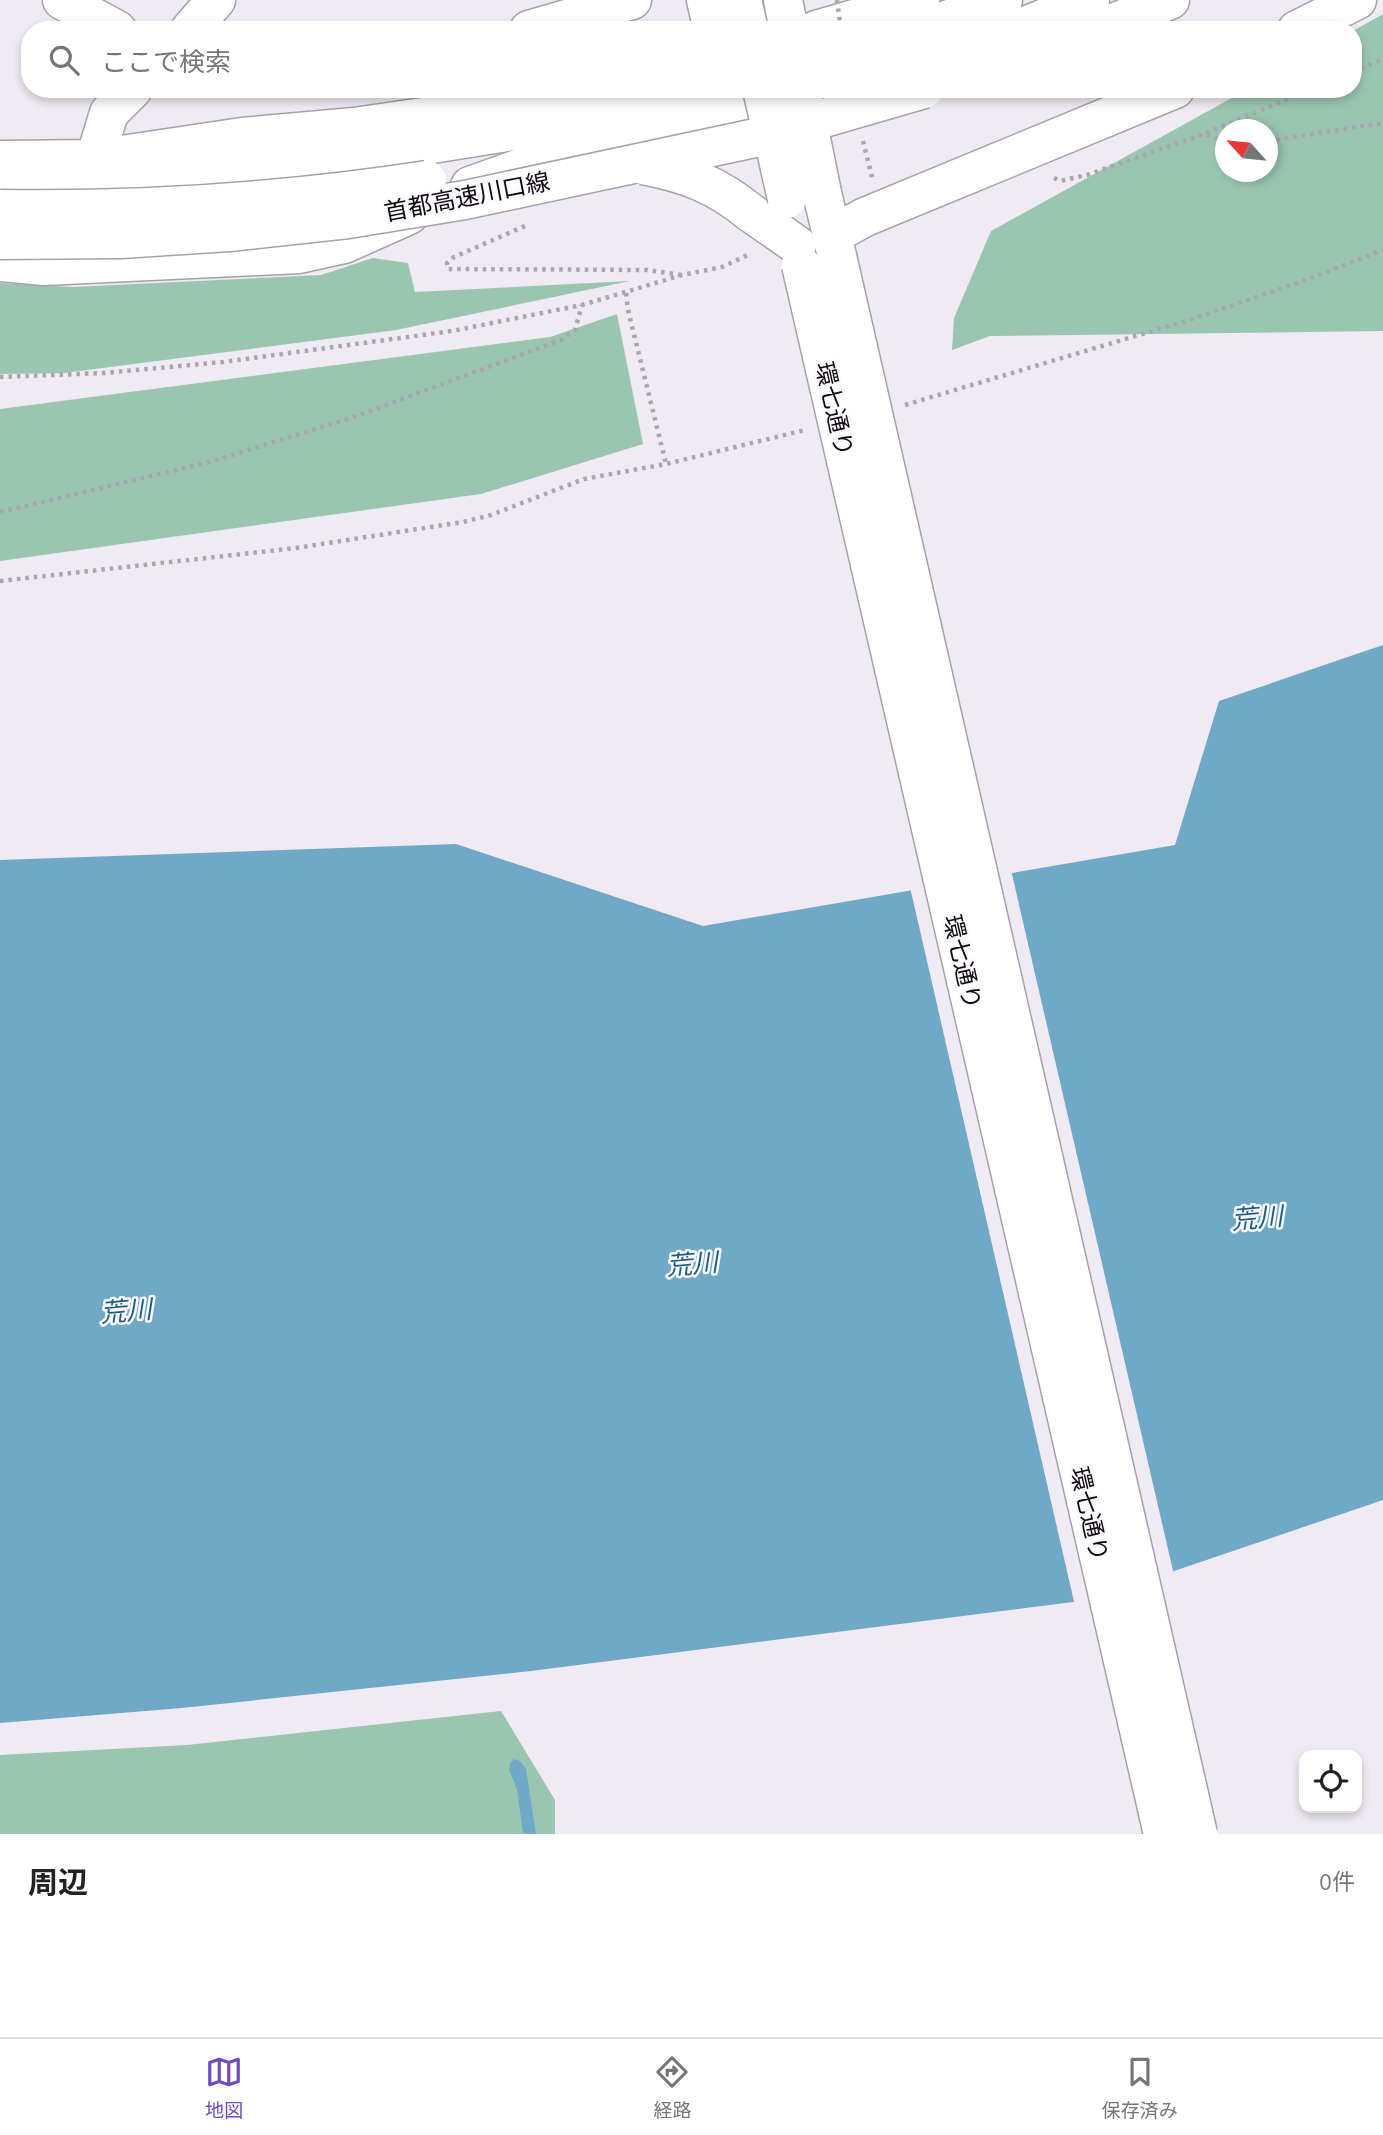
<!DOCTYPE html>
<html lang="ja">
<meta charset="utf-8">
<style>
:root{--surface:#fff;--page:#f6f6f6;--text:#222;--muted:#767676;--line:#e0e0e0;--accent:#6f4ac3}
body{margin:0;font-family:Ubuntu,"Noto Sans JP",sans-serif;background:var(--page);color:var(--text)}
.controls{position:absolute;right:21px;bottom:21px;display:grid;overflow:hidden;border-radius:14px;box-shadow:0 4px 10px #0003}
.controls button{width:63px;height:63px;display:grid;place-items:center;padding:0;border:0;border-bottom:2px solid var(--line);background:var(--surface);color:var(--text);font:35px sans-serif}
.compass{position:absolute;left:1215px;top:119px;width:63px;height:63px;border-radius:50%;background:var(--surface);box-shadow:0 4px 10px #0003;rotate:297deg}
.list{margin:0;padding:0;list-style:none}
h2{display:flex;justify-content:space-between;align-items:center;height:91px;margin:0;padding:0 28px;font-size:30px}
h2 small{font-size:23px;font-weight:400;color:var(--muted)}
.icon{flex:none;width:38px;height:38px;fill:none;stroke:currentColor;stroke-width:2;stroke-linecap:round;stroke-linejoin:round}
.map{position:relative;flex:none;width:1383px;height:1834px;overflow:hidden}
.search{position:absolute;background:var(--surface);box-shadow:0 4px 10px #0003;left:21px;right:21px;top:21px;height:77px;display:flex;align-items:center;gap:18px;box-sizing:border-box;padding:0 24px;border-radius:28px;color:var(--muted);font-size:26px}
.sheet{height:203px;background:var(--surface)}
nav{display:flex;justify-content:space-around;align-items:center;box-sizing:border-box;height:98px;border-top:2px solid var(--line);background:var(--surface);font-size:19px;color:var(--muted)}
nav a{display:grid;justify-items:center;gap:4px}
nav .on{color:var(--accent)}
.map>svg:first-child{display:block}
</style>
<div class="map">
<svg width="1383" height="1834" viewBox="0 0 1383 1834">
<rect width="100%" height="100%" fill="#efeaf3"/>
<!-- green -->
<path fill="#9ac6b1" fill-rule="evenodd" d="M 1383,14 L 1383,331 L 990,336 L 952,350 L 954,318 L 991,231 L 1248,89 L 1353,89 L 1353,31 ZM 1226,130 L 1268,130 L 1268,172 L 1226,172 Z
M 373,258 L 408,263 L 415,292 L 630,281 L 396,330 L 64,373 L 0,374 L 0,283 L 73,287 L 321,275 Z
M 617,314 L 643,444 L 481,494 L 0,561 L 0,409 L 550,337 Z
M 501,1711 L 555,1800 L 555,1834 L 0,1834 L 0,1755 L 187,1745 Z"/>
<!-- water -->
<path fill="#70a8c8" d="M 1383,645 L 1383,1500 L 1089,1600 L 531,1671 L 182,1708 L 0,1723 L 0,860 L 456,844 L 703,926 L 1175,845 L 1219,701 Z
M 514,1759 L 520,1761 L 526,1769 L 536,1834 L 523,1833 L 517,1789 L 509,1770 L 510,1763 Z"/>
<!-- pier -->
<path fill="#efeaf3" d="M 1011,870 L 1174,1575 L 1090,1604 L 1075,1606 L 910,887 Z"/>
<g fill="none" stroke-linecap="round" stroke-linejoin="round">
<defs>
<path id="minor" d="M 62,0 L 117,30
M 190,30 L 216,0
M 529,30 L 632,0
M 1297,30 L 1357,0
M 95,159 L 109,113 L 133,89
M 0,160 L 95,159 L 242,137 L 354,127 L 492,107 L 568,89
M 470,186 L 579,147 L 732,108
M 832,235 L 865,217 L 1175,89
M 0,262 L 44,266 L 299,254 L 344,244 L 409,215"/>
<path id="major" d="M 706,0 L 713,30
M 742,0 L 749,30
M 783,0 L 789,30
M 816,30 L 920,0
M 1015,30 L 1090,0
M 728,89 L 732,108 L 797,94
M 822,193 L 837,256"/>
<path id="highway" d="M 918,30 L 1003,0
M 1096,30 L 1170,0
M 0,179 L 70,180 L 307,164 L 557,124 L 701,89
M 751,213 L 797,245"/>
</defs>
<!-- minor casing -->
<use href="#minor" stroke="#a6a1a9" stroke-width="41"/>
<!-- major casing -->
<use href="#major" stroke="#a6a1a9" stroke-width="41"/>
<!-- highway casing -->
<use href="#highway" stroke="#a6a1a9" stroke-width="41"/>
<!-- path -->
<path stroke="#aaa6ad" stroke-width="4.5" stroke-dasharray="3.5 5" stroke-linecap="butt" d="M 1353,72 L 1383,59
M 1206,133 L 1312,89
M 863,141 L 872,177
M 1268,141 L 1383,123
M 1054,178 L 1060,181 L 1087,175 L 1204,134 L 1226,141
M 525,226 L 454,257 L 447,263 L 448,269 L 647,270 L 681,275
M 626,293 L 628,310 L 666,464
M 0,377 L 104,373 L 223,362 L 452,331 L 582,305 L 682,275 L 722,267 L 750,254
M 905,405 L 1189,320 L 1306,280 L 1383,250
M 0,512 L 210,462 L 354,417 L 561,340 L 575,330 L 582,305
M 0,581 L 296,548 L 463,522 L 491,515 L 584,479 L 666,464 L 805,430"/>
<!-- minor -->
<use href="#minor" stroke="#fff" stroke-width="38"/>
<!-- major -->
<use href="#major" stroke="#fff" stroke-width="38"/>
<!-- highway -->
<use href="#highway" stroke="#fff" stroke-width="38"/>
<defs>
<path id="major-bridge" d="M 762,89 L 787,199
M 801,89 L 822,193
M 837,256 L 1198,1834
M 801,265 L 1163,1834"/>
<path id="highway-bridge" d="M 643,165 C 686,173 717,185 751,213
M 0,209 C 145,211 284,202 427,180
M 0,240 L 121,239 L 229,232 L 348,219 L 465,200 L 755,138 L 924,89"/>
</defs>
<!-- major-bridge casing -->
<use href="#major-bridge" stroke="#a6a1a9" stroke-width="41" stroke-linecap="butt"/>
<!-- highway-bridge casing -->
<use href="#highway-bridge" stroke="#a6a1a9" stroke-width="41" stroke-linecap="butt"/>
<!-- path-bridge -->
<path stroke="#aaa6ad" stroke-width="4.5" stroke-dasharray="3.5 5" stroke-linecap="butt" d="M 837,0 L 841,30"/>
<!-- major-bridge -->
<use href="#major-bridge" stroke="#fff" stroke-width="38"/>
<!-- highway-bridge -->
<use href="#highway-bridge" stroke="#fff" stroke-width="38"/>
</g>
<g text-anchor="middle" stroke-width="5" stroke-linejoin="round" paint-order="stroke">
<!-- street labels -->
<g font-size="24" fill="#0d0b0e" stroke="#fcf8ff">
<text transform="translate(467 197) rotate(-11)" y="8">首都高速川口線</text>
<text transform="translate(834 409) rotate(77)" y="8">環七通り</text>
<text transform="translate(962 962) rotate(77)" y="8">環七通り</text>
<text transform="translate(1089 1514) rotate(77)" y="8">環七通り</text>
</g>
<!-- water labels -->
<g font-size="26" font-style="italic" fill="#1b5f7f" stroke="#fcf8ff">
<text transform="translate(1257 1218) rotate(-5)" y="9">荒川</text>
<text transform="translate(692 1264) rotate(-5)" y="9">荒川</text>
<text transform="translate(126 1311) rotate(-5)" y="9">荒川</text>
</g>
</g>
</svg>
<div class="controls">
<button><svg class="icon" aria-label="locate" viewBox="0 0 24 24"><circle cx="12" cy="12" r="6"/><path d="M12 2v4M12 18v4M2 12h4M18 12h4"/></svg></button>
</div>
<svg class="compass" viewBox="-18 -18 36 36"><path d="M0-13l5 13h-10z" fill="#e53935"/><path d="M0 13l5-13h-10z" fill="#767676"/></svg>
<div class="search"><svg class="icon" aria-label="search" viewBox="0 0 24 24"><circle cx="10" cy="10" r="6"/><path d="M15 15l6 6"/></svg>ここで検索</div>
</div>
<section class="sheet">
<h2>周辺<small>0件</small></h2>
<ul class="list">
</ul>
</section>
<nav>
<a class="on"><svg class="icon" aria-label="map" viewBox="0 0 24 24"><path d="M3 6l6-2 6 2 6-2v14l-6 2-6-2-6 2zM9 4v14M15 6v14"/></svg>地図</a>
<a><svg class="icon" aria-label="directions" viewBox="0 0 24 24"><path d="M12 3l9 9-9 9-9-9zM9 14v-3h6M13 9l2 2-2 2"/></svg>経路</a>
<a><svg class="icon" aria-label="saved" viewBox="0 0 24 24"><path d="M7 4h10v16l-5-4-5 4z"/></svg>保存済み</a>
</nav>
